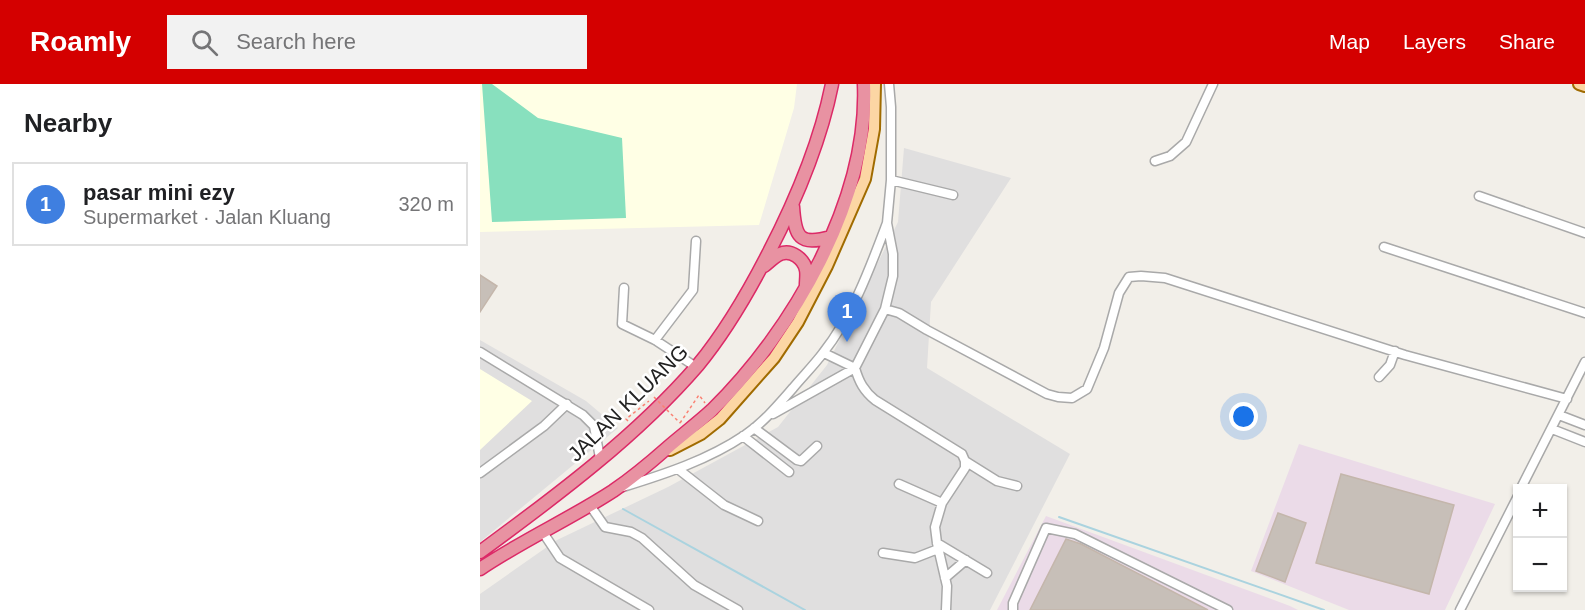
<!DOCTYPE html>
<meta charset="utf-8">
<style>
:root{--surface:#fff;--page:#f2f2f2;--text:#202124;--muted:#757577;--line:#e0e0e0;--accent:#d40000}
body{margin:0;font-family:Arial,sans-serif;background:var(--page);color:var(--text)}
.controls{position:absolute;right:18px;bottom:18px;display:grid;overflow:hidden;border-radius:0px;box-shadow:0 2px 4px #0004}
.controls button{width:54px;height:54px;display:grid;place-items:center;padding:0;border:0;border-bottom:2px solid var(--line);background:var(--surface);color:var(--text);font:30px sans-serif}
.you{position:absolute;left:764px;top:333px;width:21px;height:21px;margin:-15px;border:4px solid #fff;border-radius:50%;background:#1a73e8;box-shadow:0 0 0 9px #1a73e833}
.badge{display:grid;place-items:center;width:39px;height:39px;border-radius:50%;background:var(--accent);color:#fff;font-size:20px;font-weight:700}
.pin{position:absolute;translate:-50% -50px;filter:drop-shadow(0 2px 3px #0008)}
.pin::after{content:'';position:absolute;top:32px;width:21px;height:18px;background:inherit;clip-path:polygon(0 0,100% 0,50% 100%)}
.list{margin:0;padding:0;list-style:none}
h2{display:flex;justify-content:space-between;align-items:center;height:78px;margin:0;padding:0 24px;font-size:26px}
h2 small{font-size:20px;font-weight:400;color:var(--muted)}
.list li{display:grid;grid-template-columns:39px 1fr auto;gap:18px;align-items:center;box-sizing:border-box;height:84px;margin:0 12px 12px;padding:0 12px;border:2px solid var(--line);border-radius:0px}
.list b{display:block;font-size:22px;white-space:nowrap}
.list p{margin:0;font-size:20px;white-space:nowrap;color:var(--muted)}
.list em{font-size:20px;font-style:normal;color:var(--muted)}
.icon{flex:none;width:33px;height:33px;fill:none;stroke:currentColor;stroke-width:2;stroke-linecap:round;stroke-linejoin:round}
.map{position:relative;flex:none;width:1105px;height:526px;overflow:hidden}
header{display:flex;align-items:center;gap:36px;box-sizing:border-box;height:84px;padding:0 30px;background:var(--accent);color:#fff}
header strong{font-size:28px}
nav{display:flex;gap:33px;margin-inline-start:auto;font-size:21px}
.search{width:420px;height:54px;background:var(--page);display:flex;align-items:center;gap:15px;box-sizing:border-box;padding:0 21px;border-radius:0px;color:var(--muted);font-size:22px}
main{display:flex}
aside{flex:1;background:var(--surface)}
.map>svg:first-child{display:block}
</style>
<header>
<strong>Roamly</strong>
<div class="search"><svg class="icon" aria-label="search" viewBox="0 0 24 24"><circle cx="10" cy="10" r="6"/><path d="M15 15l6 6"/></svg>Search here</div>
<nav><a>Map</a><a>Layers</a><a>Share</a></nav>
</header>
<main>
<aside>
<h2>Nearby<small></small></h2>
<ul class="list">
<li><span class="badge" style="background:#3f7fe0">1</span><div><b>pasar mini ezy</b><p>Supermarket · Jalan Kluang</p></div><em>320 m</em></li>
</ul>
</aside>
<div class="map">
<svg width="1105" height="526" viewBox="0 0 1105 526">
<rect width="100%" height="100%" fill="#f2efe9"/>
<!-- residential -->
<path fill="#e0dfdf" d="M 424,64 L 531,94 L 451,218 L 447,284 L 590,370 L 510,526 L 0,526 L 0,510 L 77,456 L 188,403 L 298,343 L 347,281 L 418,138 Z
M 0,256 L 106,317 L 138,344 L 0,458 Z"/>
<!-- industrial -->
<path fill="#ebdbe8" d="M 819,360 L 1015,420 L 965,526 L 869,526 L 771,487 Z
M 566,432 L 810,522 L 818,526 L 517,526 Z"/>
<!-- education -->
<path fill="#ffffe5" d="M 0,0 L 317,0 L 314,24 L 279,141 L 0,148 Z
M 0,285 L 52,317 L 0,366 Z"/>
<!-- pitch -->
<path fill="#88e0be" d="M 2,0 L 12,0 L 58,34 L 142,54 L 146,134 L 12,138 Z"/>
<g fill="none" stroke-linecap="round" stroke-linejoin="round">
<!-- stream -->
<path stroke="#aad3df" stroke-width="2" d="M 143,425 L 325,526
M 579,433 L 844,526"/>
</g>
<!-- building -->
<path fill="#c7bfb8" stroke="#c4b6ab" stroke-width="1.5" d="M 0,191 L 17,202 L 0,228 Z
M 861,390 L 974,421 L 949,510 L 836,479 Z
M 798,429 L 826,439 L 805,498 L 776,487 Z
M 586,455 L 601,460 L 728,526 L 550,526 Z"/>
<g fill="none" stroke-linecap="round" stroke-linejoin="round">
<defs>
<path id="minor" d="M 675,77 L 690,72 L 706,58 L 733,0
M 411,96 L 473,111
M 999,112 L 1105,149
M 904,163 L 1105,229
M 144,204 L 142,240 L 175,256 L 216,283
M 405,225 L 419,229 L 447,246 L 567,310 L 578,313 L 592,314 L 607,305 L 624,264 L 639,209 L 649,193 L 661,192 L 685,194 L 925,271 L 1087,315
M 175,256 L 213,206 L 216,157
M 0,268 L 103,331 L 114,342 L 120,374
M 344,269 L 375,284 C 379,298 384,307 395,316 L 482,370 L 485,377 L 485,384 L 462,419 L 455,443 L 457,459 L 467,502 L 466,526
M 899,293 L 910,281 L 915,267
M 293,330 L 375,284 L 405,225 L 413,192 L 413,170 L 407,139 L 411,96 L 411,23 L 409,0
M 1079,331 L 1105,341
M 274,344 L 317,376 L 321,377 L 337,362
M 1072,345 L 1105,358
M 263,352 L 309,388
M 485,377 L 517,397 L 537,402
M 198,385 L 244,421 L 278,437
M 0,389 L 64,342 L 87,320
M 419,400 L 462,419
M 143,403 C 185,390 228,376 265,351 C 284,338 298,321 313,304 C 323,292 334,281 343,269 C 373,231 390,184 407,139
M 1041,404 L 1105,278
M 109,420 L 125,443 L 151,448 L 162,454 L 214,501 L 258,526
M 62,447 L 80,474 L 169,526
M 457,459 L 507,489
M 403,469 L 435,474 L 458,465
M 465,494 L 486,476
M 533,526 L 533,519 L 566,444 L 595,450 L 748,526
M 980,526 L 1038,412"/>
<path id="major" d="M 1099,0 L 1105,2
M 190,366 L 221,350 L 240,335 L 294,274 L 318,238 L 347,182 L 385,95 L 394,45 L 395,0"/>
<path id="highway" d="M 313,123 C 315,153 319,162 351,153
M 284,182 C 289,178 295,172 300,170 C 311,165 324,175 326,186 C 327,190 326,196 326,201
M 0,468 C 75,413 157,352 218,281 C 246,247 268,209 288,170 C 316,116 340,60 352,0
M 0,485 C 43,456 90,435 133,407 C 152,394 170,379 187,364 C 202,351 218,339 232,326 C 313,247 389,115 384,0"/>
</defs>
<!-- minor casing -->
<use href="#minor" stroke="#a9a9a9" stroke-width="11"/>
<!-- major casing -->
<use href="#major" stroke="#a06b00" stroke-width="14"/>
<!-- highway casing -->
<use href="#highway" stroke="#dc2a67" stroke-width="15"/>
<!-- path -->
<path stroke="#fa8072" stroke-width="1.5" stroke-dasharray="3 3" stroke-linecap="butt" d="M 148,337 L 146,335 L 169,317
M 200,339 L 219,311 L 225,319"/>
<!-- minor -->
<use href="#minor" stroke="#fff" stroke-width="8"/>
<!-- major -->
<use href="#major" stroke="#fcd6a4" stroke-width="10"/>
<!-- highway -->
<use href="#highway" stroke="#e892a2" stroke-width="12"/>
<!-- path-bridge -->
<path stroke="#fa8072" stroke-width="1.5" stroke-dasharray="3 3" stroke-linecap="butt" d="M 174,313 L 200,339"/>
</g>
<g text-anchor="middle" stroke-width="5" stroke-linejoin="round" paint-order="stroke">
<!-- street labels -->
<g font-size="21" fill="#222" stroke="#fff">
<text transform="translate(148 319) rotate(-44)" y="7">JALAN KLUANG</text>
</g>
</g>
</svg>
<div class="controls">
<button>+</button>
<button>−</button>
</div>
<div class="you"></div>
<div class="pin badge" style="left:367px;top:258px;background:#3f7fe0">1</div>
</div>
</main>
